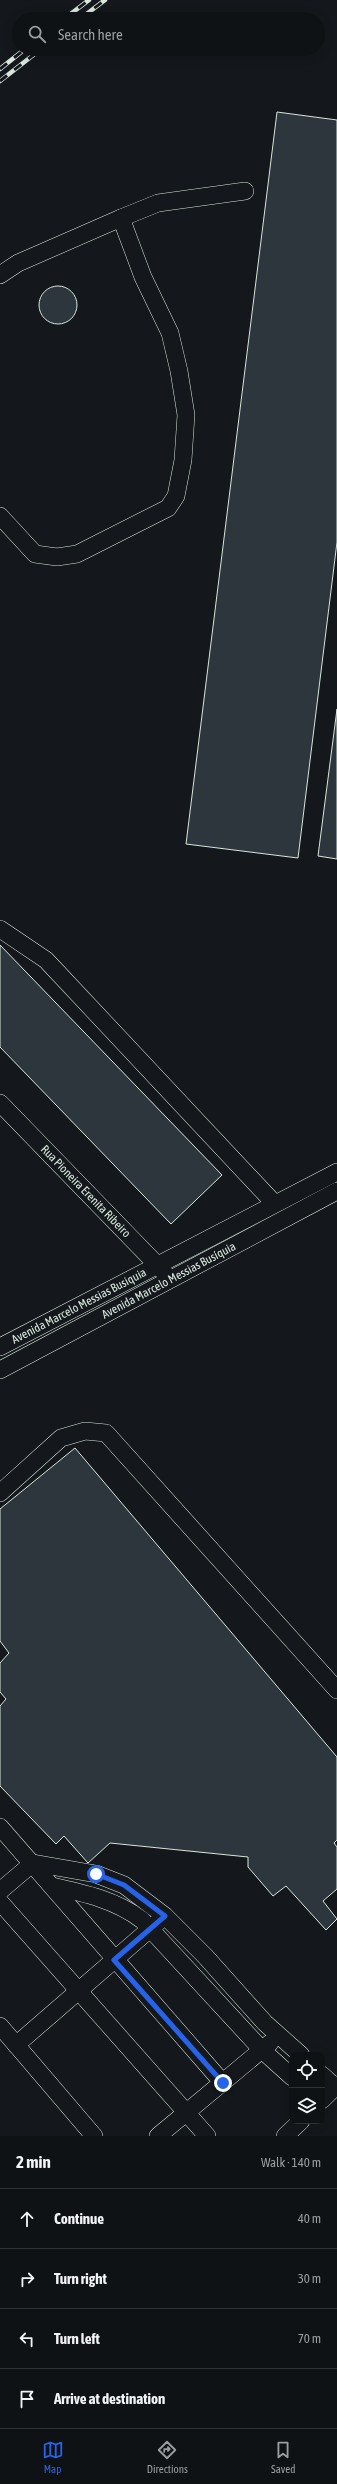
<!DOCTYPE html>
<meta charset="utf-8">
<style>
:root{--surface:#0f1215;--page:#1d2022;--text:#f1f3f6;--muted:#9b9ea0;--line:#2f3234;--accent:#2563eb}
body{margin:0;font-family:"Asap Condensed",sans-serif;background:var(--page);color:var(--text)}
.controls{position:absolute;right:12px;bottom:12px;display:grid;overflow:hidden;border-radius:8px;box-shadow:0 2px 10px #0003}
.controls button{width:36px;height:36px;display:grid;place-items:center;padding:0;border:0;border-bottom:1px solid var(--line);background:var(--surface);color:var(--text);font:20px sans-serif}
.stop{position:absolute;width:12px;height:12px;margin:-9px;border:3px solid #2563eb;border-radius:50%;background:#fff}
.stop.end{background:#2563eb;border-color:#fff;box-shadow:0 1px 4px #0008}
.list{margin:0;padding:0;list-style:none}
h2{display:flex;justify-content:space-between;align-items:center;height:52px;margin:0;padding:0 16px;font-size:17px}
h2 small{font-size:13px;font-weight:400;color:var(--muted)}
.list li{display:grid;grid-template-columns:26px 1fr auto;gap:12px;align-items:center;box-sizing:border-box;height:60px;padding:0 16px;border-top:1px solid var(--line)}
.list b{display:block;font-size:15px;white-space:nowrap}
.list em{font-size:13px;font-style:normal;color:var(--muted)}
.icon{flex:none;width:22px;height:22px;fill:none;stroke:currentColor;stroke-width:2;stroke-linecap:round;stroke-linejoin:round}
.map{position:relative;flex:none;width:337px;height:2136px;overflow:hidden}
.search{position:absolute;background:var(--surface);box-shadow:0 2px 10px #0003;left:12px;right:12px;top:12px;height:44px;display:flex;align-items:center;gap:10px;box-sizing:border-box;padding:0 14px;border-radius:22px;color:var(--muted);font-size:15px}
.sheet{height:292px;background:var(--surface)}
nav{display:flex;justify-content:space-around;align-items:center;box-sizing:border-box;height:56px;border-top:1px solid var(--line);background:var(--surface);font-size:11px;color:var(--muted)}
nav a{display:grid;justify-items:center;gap:2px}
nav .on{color:var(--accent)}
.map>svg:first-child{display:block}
</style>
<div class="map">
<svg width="337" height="2136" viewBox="0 0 337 2136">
<rect width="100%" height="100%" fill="#14181c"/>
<!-- building -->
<path fill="#2c363c" stroke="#d8e6dc" d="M 277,112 L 337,120 L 337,542 L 298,858 L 186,844 Z
M39 305a19 19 0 1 1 38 0a19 19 0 1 1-38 0Z
M 337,709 L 337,859 L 318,856 Z
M 0,945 L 222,1175 L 171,1224 L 0,1047 Z
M 75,1448 L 337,1757 L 337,1840 L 334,1843 L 337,1847 L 337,1889 L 323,1901 L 337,1919 L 326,1930 L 286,1886 L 273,1896 L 248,1867 L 248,1857 L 110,1843 L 88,1863 L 64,1836 L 56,1844 L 0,1786 L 0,1706 L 6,1699 L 0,1692 L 0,1663 L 9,1653 L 0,1641 L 0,1509 Z"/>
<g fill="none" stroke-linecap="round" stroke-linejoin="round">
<defs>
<g id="minor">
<path d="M 0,275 L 18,263 L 121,218"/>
<path d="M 0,516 L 35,554 L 57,557 L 77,554 L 168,508 L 176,496 L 183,460 L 186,415 L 179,371 L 170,333 L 143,277 L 121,218 L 158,203 L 245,191"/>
<path d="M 0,929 L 46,960 L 274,1203"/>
<path id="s1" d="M 0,1103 L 164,1272"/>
<path id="s2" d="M 0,1347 L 337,1172"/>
<path id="s3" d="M 0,1370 L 337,1191"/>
<path d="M 0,1493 L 61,1438 L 85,1431 L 106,1433 L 337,1690"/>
<path d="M 0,1827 L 223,2083"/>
<path d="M 33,1863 L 96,1874 L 124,1885 L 165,1916 L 205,1956 L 265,2023 L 301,2055"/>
<path d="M 52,1886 C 84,1893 116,1900 142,1920 L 262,2050 L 292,2077"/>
<path d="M 0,1891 L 33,1863"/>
<path d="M 0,1902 L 207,2136"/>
<path d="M 0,2026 L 94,2136"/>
<path d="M 16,2045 L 158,1922"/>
<path d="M 322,2075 L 335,2087"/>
<path d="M 322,2100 L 337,2085"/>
<path d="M 158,2136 L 270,2043"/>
<path d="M 285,2136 L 301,2121"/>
</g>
</defs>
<!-- minor casing -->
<use href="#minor" stroke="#d8e6dc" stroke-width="18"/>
<!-- minor -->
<use href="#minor" stroke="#14181c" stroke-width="17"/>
<defs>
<path id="rail" d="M 64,19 L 89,0
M 80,19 L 105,0
M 0,69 L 25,49
M 0,81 L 41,49"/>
</defs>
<!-- rail casing -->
<use href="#rail" stroke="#d8e6dc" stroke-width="4.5"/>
<!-- rail -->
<use href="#rail" stroke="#14181c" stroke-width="3" stroke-dasharray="9" stroke-linecap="butt"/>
</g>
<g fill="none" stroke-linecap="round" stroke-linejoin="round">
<!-- route -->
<path stroke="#2563eb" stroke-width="5" d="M 96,1874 L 124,1885 L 165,1916 L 114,1960 L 223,2083"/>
</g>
<g text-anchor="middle" stroke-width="3" stroke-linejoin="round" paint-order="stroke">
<!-- street labels -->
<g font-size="12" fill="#d8e6dc" stroke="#14181c">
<text dy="4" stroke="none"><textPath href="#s1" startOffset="123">Rua Pioneira Erenita Ribeiro</textPath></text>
<text dy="4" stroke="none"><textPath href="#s3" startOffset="191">Avenida Marcelo Messias Busíquia</textPath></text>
<text dy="4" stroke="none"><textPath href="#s2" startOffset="89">Avenida Marcelo Messias Busiquia</textPath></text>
</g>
</g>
</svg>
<div class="controls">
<button><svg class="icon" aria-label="locate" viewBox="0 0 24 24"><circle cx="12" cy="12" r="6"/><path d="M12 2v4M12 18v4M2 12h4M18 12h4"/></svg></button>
<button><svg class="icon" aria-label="layers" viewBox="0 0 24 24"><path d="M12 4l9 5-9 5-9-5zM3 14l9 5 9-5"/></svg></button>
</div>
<div class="stop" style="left:96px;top:1874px"></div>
<div class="stop end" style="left:223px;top:2083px"></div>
<div class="search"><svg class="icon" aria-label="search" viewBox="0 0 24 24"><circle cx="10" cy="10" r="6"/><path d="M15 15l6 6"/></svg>Search here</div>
</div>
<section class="sheet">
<h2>2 min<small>Walk · 140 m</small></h2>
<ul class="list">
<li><svg class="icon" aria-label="ahead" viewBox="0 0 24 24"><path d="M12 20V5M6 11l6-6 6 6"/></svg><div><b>Continue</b></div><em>40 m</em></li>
<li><svg class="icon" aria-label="right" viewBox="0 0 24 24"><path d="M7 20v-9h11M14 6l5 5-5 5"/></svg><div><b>Turn right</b></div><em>30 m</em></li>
<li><svg class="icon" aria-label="left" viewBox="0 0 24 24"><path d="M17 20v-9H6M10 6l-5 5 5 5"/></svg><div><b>Turn left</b></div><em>70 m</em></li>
<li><svg class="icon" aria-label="arrive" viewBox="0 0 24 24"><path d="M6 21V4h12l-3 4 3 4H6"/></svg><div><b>Arrive at destination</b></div></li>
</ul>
</section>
<nav>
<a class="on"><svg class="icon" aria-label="map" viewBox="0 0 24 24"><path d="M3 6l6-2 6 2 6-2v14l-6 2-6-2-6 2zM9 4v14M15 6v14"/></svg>Map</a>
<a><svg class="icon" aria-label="directions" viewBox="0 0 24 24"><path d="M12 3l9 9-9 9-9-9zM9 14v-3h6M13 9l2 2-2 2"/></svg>Directions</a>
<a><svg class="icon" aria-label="saved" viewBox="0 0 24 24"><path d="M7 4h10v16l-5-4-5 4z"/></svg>Saved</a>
</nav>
